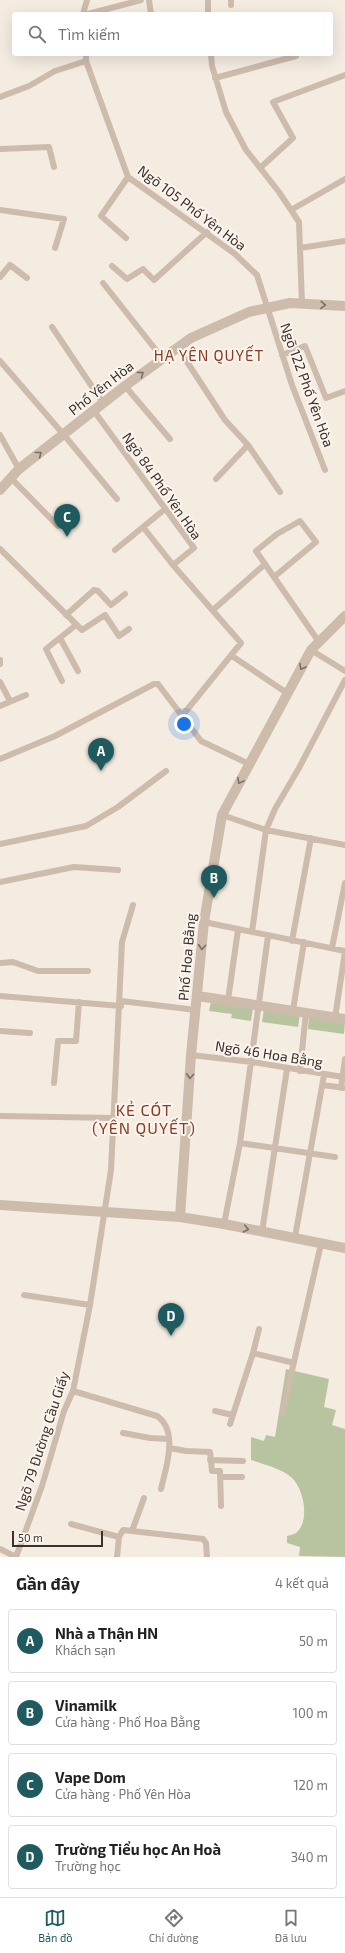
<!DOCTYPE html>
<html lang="vi">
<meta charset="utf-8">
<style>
:root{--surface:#fff;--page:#f2f2f2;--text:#222;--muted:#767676;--line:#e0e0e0;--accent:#1f5a5e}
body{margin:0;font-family:"Exo 2",sans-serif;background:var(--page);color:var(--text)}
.scale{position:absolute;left:12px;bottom:10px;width:91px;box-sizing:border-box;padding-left:4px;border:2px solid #3b302b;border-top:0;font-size:11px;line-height:14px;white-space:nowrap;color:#3b302b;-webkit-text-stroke:3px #fbf5ee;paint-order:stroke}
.you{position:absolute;left:184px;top:724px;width:14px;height:14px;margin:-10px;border:3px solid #fff;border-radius:50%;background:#1a73e8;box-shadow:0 0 0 6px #1a73e833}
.badge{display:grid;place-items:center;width:26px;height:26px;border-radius:50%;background:var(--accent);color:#fff;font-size:13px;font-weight:700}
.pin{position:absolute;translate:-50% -33px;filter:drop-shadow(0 1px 2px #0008)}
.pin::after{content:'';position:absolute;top:21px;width:14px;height:12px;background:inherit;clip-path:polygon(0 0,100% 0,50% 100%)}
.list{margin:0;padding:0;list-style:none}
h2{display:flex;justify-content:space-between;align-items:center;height:52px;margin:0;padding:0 16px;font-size:17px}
h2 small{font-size:13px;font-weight:400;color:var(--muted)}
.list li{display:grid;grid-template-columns:26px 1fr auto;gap:12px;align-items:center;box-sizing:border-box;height:64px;margin:0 8px 8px;padding:0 8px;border:1px solid var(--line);border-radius:4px}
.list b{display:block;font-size:15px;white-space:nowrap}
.list p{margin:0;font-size:13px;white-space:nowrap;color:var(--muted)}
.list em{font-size:13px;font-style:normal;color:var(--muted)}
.icon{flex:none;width:22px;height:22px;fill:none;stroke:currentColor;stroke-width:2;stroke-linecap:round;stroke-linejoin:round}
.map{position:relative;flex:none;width:345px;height:1557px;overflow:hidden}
.search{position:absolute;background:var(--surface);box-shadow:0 4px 16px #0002;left:12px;right:12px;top:12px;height:44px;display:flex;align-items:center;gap:10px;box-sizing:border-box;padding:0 14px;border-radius:4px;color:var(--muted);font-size:15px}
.sheet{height:340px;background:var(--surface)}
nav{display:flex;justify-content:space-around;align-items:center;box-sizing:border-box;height:56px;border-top:1px solid var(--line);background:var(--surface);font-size:11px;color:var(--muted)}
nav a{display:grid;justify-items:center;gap:2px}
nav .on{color:var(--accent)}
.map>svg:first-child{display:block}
</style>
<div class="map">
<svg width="345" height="1557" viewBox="0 0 345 1557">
<rect width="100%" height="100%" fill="#f4ebe1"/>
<!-- green -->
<path fill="#b8c4a0" d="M 211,1002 L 253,1008 L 251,1021 L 231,1018 L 232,1014 L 209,1011 Z
M 264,1009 L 300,1014 L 298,1027 L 262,1022 Z
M 309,1016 L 345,1021 L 344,1034 L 308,1029 Z
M 286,1369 L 329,1379 L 324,1407 L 336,1410 L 332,1425 L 345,1429 L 345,1557 L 299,1556 L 300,1547 L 287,1543 L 287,1536 C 291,1535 296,1534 298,1531 C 310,1518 303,1487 291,1477 C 280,1468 265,1465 251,1460 L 251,1437 L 264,1441 L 266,1435 L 275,1437 Z"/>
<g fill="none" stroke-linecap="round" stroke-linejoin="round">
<!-- service -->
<path stroke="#cdbbac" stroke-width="6" d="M 149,0 L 151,14
M 231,0 L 231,5
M 83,14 L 87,0
M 88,14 L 141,0
M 208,14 L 208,0
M 86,54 L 86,61 L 128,177 L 235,254 L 257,275 L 292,385 L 325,470
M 211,54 L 212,66 L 226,112 L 246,150 L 279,192 L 299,222 L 302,304
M 215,78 L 296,56 L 295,54
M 0,97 L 29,86 L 55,71 L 86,61
M 0,149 L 49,147 L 54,167
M 260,168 L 293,138 L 273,102 L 345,75
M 0,210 L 64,219 L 55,248
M 291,210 L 345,179
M 126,238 L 101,216 L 128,177
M 300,248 L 345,241
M 112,266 L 127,279 L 143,269 L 154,280 L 207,232
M 0,277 L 10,265 L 27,278
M 103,283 L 163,359
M 52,327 L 103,403
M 178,348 L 225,420 L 248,445 L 280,492
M 282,355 L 305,346 L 326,398 L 345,391
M 0,361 L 64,435 L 117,499
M 125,386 L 170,439
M 94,411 L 194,548 L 173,565
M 0,435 L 19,469
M 11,478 L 58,526 L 74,515
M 216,479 L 248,445
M 143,527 L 173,565 L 241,643 L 182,716
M 0,549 L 82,630 L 105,615 L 119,636 L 129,629
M 115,550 L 165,509
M 274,577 L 316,542 L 300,521 L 277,534 L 256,551 C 277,581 298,612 319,642
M 213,610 L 265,564
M 66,615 L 94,590 L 98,591 L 111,605 L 125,594
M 60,638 L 78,671
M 311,650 L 345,671
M 232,656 L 287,693
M 0,660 L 0,664
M 62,681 L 46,649 L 76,625
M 0,682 L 10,701
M 0,706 L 26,695
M 0,759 L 55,736 L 154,684 L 158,684 L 201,741 L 249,764
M 222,815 L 266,830 L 345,845
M 0,844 L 86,826 L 118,807 L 166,771
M 0,882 L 74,867 L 118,870
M 204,922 L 345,951
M 252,932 L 266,830 L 275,809 L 299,768 L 345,680
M 292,941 L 311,838
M 332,948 L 345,883
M 0,963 L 13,962 L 38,971 L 88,971
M 0,996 L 121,1006
M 228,1000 L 238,930
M 121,1001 L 196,1010
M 293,1010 L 304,942
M 335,1018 L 345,952
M 0,1031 L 30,1033
M 191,1055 L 252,1062 L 343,1077
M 300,1071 L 306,1012
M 54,1083 L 58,1041 L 76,1041 L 79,1002
M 323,1085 L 345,1088
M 341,1088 L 345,1059
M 0,1116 L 114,1118
M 240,1143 L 335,1157
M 224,1224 L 240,1143 L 268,936
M 262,1232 L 287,1069
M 295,1237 L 324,1075
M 24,1295 L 90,1305
M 259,1329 L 253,1353 L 294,1363
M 73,1391 L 157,1416 C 179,1431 166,1468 161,1489
M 215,1411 L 233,1415
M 282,1414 L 321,1244
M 230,1424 L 253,1353
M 123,1433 L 150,1438 L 169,1439
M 169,1448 L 186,1451 L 210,1452 L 212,1471 L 220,1471 L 221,1506
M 210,1460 L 243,1461
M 220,1477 L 242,1477
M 71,1524 L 119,1537
M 132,1531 L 144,1498
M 0,1549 L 16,1557
M 16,1557 L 42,1486 L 64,1411 L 73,1391 L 90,1305 L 111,1170 L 122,942 L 133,905
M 117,1557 L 119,1537 L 123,1530 L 203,1539 L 206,1543 L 207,1557"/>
<!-- minor -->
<path stroke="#cdbbac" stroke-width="10" d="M 0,490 L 19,469 L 125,386 L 191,338 L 249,312 L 290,303 L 345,306
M 198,996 L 345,1019
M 0,1205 L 180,1217 L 224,1224 L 345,1248
M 180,1217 L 191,1055 L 204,922 L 222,815 L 311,650 L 345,616"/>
</g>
<!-- one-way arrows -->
<defs><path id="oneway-chevron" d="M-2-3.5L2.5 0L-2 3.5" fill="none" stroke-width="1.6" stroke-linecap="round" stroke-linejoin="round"/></defs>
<g stroke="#7d6f65">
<use href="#oneway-chevron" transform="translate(323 305) rotate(2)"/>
<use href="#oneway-chevron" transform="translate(141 374) rotate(-36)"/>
<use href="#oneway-chevron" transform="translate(39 454) rotate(-38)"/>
<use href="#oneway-chevron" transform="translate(302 667) rotate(119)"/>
<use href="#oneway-chevron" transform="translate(240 781) rotate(118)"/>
<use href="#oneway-chevron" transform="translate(202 947) rotate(94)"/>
<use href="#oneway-chevron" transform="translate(190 1076) rotate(94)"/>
<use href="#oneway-chevron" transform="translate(246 1229) rotate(12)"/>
</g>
<g text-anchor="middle" stroke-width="4" stroke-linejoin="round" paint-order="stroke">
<!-- street labels -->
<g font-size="14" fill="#3b302b" stroke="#fbf5ee">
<text transform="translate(192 208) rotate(37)" y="5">Ngõ 105 Phố Yên Hòa</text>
<text transform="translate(307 385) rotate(70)" y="5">Ngõ 122 Phố Yên Hòa</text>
<text transform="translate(101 388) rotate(-38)" y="5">Phố Yên Hòa</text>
<text transform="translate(162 486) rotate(55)" y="5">Ngõ 84 Phố Yên Hòa</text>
<text transform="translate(187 957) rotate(-85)" y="5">Phố Hoa Bằng</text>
<text transform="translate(269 1054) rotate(9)" y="5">Ngõ 46 Hoa Bằng</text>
<text transform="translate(42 1441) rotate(-72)" y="5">Ngõ 79 Đường Cầu Giấy</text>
</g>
<!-- neighbourhood labels -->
<g font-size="15" letter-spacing="1" fill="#8c3b22" stroke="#fbf5ee">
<text x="209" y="361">HẠ YÊN QUYẾT</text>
</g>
<!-- quarter labels -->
<g font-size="16" letter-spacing="1" fill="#8c3b22" stroke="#fbf5ee">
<text x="144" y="1116">KẺ CÓT<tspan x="144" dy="18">(YÊN QUYẾT)</tspan></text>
</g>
</g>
</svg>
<div class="scale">50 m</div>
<div class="you"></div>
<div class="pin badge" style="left:101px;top:771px">A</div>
<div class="pin badge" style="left:214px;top:898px">B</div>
<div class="pin badge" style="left:67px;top:537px">C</div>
<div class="pin badge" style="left:171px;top:1336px">D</div>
<div class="search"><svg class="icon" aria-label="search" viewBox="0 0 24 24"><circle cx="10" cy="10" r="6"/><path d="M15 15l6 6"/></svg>Tìm kiếm</div>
</div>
<section class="sheet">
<h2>Gần đây<small>4 kết quả</small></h2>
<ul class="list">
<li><span class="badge">A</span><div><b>Nhà a Thận HN</b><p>Khách sạn</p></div><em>50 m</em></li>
<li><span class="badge">B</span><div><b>Vinamilk</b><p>Cửa hàng · Phố Hoa Bằng</p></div><em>100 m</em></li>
<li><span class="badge">C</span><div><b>Vape Dom</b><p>Cửa hàng · Phố Yên Hòa</p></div><em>120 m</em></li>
<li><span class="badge">D</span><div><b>Trường Tiểu học An Hoà</b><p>Trường học</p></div><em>340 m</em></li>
</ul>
</section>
<nav>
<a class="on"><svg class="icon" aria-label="map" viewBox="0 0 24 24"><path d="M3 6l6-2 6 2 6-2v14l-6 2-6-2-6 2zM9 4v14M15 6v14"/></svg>Bản đồ</a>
<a><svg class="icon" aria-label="directions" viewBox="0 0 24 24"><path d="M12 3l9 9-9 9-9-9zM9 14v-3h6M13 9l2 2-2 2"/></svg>Chỉ đường</a>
<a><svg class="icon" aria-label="saved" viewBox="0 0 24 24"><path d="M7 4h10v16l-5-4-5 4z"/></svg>Đã lưu</a>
</nav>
